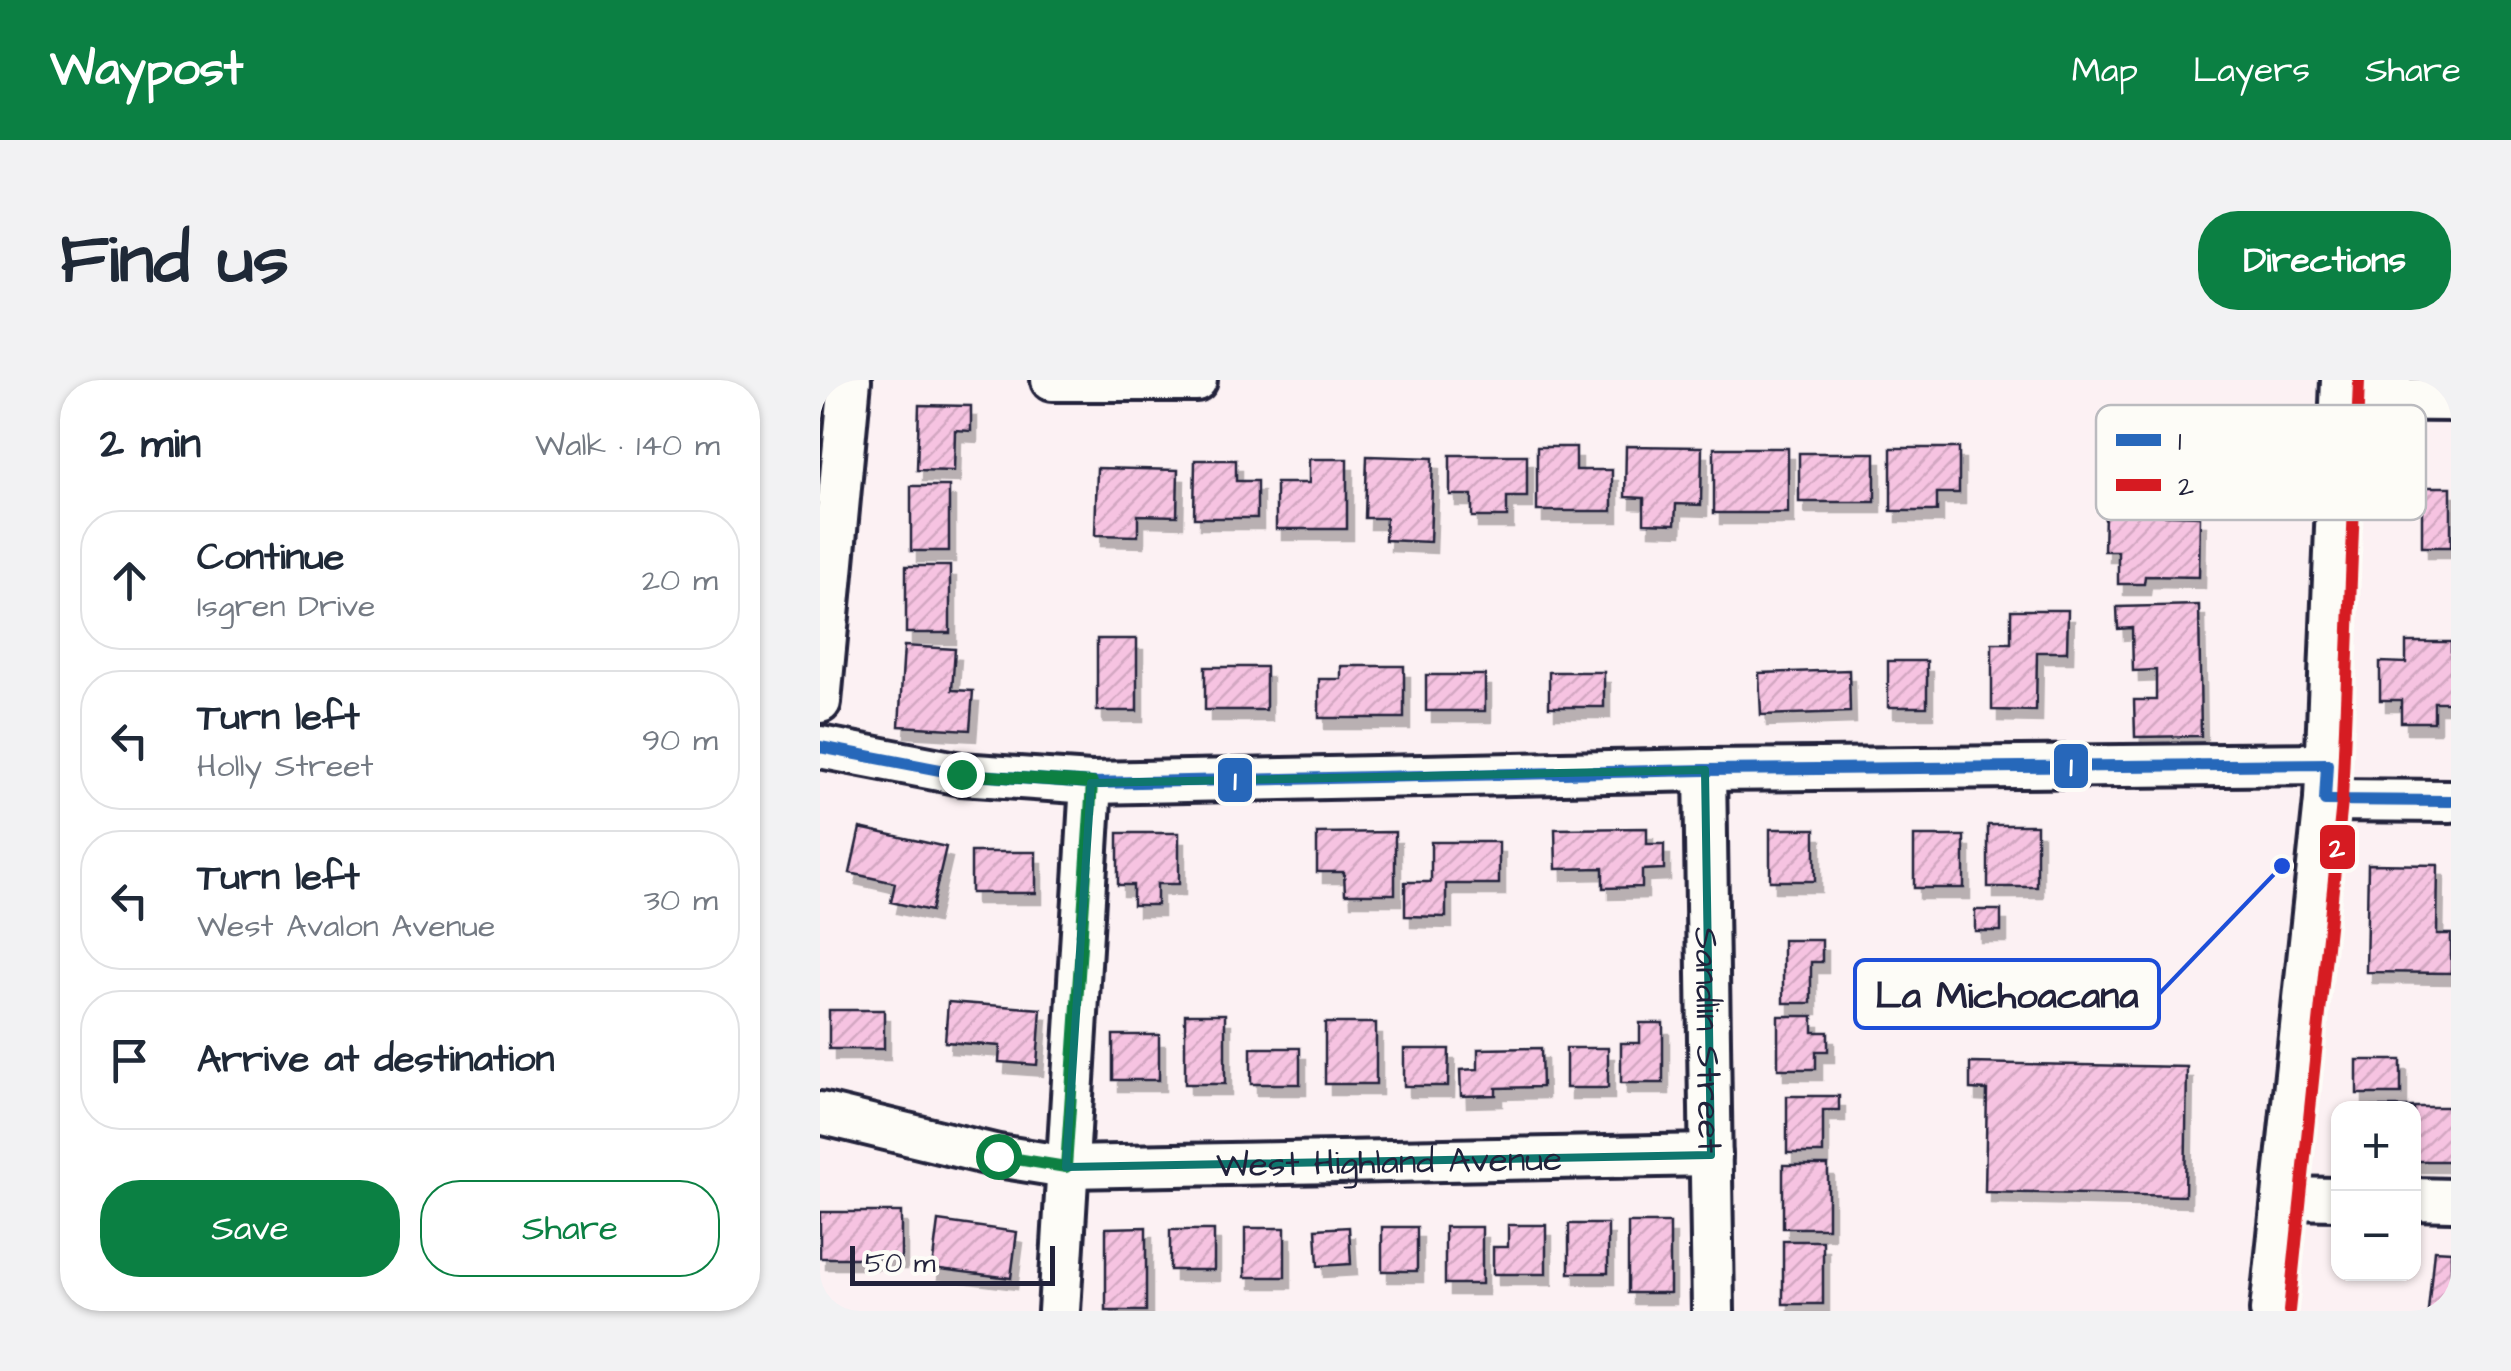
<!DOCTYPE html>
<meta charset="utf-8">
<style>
:root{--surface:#fff;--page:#f2f2f3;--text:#1f2937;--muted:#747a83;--line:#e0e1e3;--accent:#0b8043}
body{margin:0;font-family:"Architects Daughter",sans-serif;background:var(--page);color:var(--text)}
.controls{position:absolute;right:30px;bottom:30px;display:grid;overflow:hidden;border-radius:20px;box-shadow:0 2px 8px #0004}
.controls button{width:90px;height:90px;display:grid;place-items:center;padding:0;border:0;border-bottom:2px solid var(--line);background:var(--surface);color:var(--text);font:50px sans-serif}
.scale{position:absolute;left:30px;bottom:25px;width:205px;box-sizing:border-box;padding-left:10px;border:5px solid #22223b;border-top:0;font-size:28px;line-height:35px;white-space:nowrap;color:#22223b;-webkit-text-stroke:8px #fdfcf7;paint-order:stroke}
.stop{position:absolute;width:30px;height:30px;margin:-22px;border:8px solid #0b8043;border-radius:50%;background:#fff}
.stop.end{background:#0b8043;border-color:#fff;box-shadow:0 2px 10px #0008}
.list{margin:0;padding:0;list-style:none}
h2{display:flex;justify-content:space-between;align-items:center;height:130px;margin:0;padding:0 40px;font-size:42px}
h2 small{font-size:32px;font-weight:400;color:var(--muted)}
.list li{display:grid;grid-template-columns:65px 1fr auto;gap:30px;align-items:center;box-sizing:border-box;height:140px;margin:0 20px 20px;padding:0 20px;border:2px solid var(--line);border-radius:40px}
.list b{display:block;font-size:38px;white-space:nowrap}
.list p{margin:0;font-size:32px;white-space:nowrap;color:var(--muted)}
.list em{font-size:32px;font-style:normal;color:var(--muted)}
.actions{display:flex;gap:20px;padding:30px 40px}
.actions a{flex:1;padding:22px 0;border:2px solid var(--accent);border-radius:40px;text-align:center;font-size:35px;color:var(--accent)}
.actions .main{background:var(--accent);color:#fff}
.icon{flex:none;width:55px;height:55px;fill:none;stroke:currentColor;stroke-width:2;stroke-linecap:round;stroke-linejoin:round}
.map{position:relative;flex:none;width:1631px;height:931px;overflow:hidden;border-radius:40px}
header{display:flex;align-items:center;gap:60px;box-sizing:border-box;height:140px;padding:0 50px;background:var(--accent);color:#fff}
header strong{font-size:48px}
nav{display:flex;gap:55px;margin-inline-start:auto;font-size:35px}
.intro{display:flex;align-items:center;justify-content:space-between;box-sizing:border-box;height:240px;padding:0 60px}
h1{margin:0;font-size:70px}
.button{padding:25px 45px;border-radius:40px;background:var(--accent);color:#fff;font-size:35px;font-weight:700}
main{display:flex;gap:60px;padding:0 60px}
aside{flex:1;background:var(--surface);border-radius:40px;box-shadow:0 2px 8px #0004}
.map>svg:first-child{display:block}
</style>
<header>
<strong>Waypost</strong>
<nav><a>Map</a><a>Layers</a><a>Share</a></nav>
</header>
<div class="intro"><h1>Find us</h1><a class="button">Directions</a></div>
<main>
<aside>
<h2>2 min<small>Walk · 140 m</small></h2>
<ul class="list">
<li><svg class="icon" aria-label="ahead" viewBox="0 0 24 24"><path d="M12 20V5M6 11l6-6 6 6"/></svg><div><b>Continue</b><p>Isgren Drive</p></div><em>20 m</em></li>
<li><svg class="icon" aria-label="left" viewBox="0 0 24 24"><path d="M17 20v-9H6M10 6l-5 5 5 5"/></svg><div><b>Turn left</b><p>Holly Street</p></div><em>90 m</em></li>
<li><svg class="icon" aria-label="left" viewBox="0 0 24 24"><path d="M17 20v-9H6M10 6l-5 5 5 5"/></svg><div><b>Turn left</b><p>West Avalon Avenue</p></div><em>30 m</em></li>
<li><svg class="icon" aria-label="arrive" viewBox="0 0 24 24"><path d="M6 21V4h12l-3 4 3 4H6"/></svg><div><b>Arrive at destination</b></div></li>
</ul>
<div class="actions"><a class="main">Save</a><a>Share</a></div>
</aside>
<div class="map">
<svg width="1631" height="931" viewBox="0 0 1631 931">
<defs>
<pattern id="building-hatch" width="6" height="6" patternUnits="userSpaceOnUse" patternTransform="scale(2.5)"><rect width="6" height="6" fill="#f6c3e1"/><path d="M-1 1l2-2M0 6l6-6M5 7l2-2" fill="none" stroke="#d3a7c2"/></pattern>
<filter id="shadow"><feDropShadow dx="6" dy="11" stdDeviation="0" flood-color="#0004"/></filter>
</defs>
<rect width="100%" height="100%" fill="#fcf1f3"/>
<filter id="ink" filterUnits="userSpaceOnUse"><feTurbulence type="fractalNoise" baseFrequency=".01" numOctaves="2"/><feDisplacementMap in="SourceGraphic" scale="20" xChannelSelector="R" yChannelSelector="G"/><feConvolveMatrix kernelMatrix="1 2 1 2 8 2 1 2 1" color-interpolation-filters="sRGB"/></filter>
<g filter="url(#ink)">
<!-- building -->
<path fill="url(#building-hatch)" stroke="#22223b" stroke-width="2.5" filter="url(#shadow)" d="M 99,25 L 151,26 L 151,51 L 135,50 L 134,91 L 97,90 Z
M 806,66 L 882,67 L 881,125 L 856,124 L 855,144 L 824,143 L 824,118 L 805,117 Z
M 717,67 L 756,67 L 756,90 L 792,90 L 792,131 L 717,131 Z
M 894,68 L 968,68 L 968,133 L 894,133 Z
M 1071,68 L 1139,68 L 1139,113 L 1117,113 L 1117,131 L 1071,131 Z
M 979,73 L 1055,73 L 1055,122 L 979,122 Z
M 630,75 L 707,75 L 707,117 L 687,117 L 687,137 L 652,137 L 652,115 L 630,115 Z
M 547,76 L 613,78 L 610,162 L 565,160 L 566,138 L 545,138 Z
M 489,79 L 527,79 L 527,149 L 456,149 L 456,103 L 489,103 Z
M 375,80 L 416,80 L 416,101 L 437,101 L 437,138 L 374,138 Z
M 277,88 L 358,90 L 357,136 L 318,135 L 318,156 L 275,155 Z
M 91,106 L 129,106 L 129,171 L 91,171 Z
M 1602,107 L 1631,107 L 1631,167 L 1602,167 Z
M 1285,133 L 1380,136 L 1379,197 L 1325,196 L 1324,204 L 1298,204 L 1298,171 L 1284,171 Z
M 86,186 L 130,186 L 130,253 L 86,253 Z
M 1379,225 L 1381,356 L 1315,357 L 1314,320 L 1336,320 L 1336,290 L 1313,291 L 1312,248 L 1298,249 L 1297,227 Z
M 1191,230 L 1248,230 L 1247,272 L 1217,272 L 1216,331 L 1172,330 L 1172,263 L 1191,263 Z
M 277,259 L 317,259 L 317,331 L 277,331 Z
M 1586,262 L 1631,262 L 1631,322 L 1614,322 L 1614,342 L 1581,342 L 1581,320 L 1560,320 L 1560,282 L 1586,283 Z
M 84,266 L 135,269 L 132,310 L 153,311 L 150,350 L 79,346 Z
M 1068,281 L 1107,281 L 1107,327 L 1068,327 Z
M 521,286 L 584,286 L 584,338 L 499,338 L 499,299 L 521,299 Z
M 385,287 L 446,287 L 446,330 L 385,330 Z
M 1029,290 L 1030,332 L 941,335 L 939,293 Z
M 729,292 L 784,292 L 784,327 L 729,327 Z
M 606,295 L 665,295 L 665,331 L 606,331 Z
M 1168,445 L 1217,445 L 1217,507 L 1168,507 Z
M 40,448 L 126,467 L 111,531 L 71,522 L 75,503 L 30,493 Z
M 827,448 L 827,464 L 844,464 L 844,489 L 822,490 L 822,507 L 783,508 L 783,488 L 736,489 L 735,449 Z
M 950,449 L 995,449 L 995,501 L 950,501 Z
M 575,452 L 575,514 L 525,514 L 524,492 L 497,492 L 497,453 Z
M 298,453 L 359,453 L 359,504 L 337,504 L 337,525 L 313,525 L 313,505 L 298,505 Z
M 1094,456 L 1144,456 L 1144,508 L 1094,508 Z
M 611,462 L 679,462 L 679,504 L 626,504 L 626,537 L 585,536 L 585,502 L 611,502 Z
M 151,472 L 216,472 L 216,513 L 151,513 Z
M 1548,484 L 1618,485 L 1617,554 L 1631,554 L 1631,593 L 1546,592 Z
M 1155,530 L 1181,530 L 1181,551 L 1155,551 Z
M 963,560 L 1002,560 L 1002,582 L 991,582 L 991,623 L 963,623 Z
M 128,622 L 221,629 L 217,685 L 179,682 L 180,666 L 125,662 Z
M 9,630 L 64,630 L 64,669 L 9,669 Z
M 365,634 L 405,634 L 405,704 L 365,704 Z
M 958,636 L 993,636 L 993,652 L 1008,652 L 1008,671 L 996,671 L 996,689 L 958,689 Z
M 505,643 L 556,643 L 556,704 L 505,704 Z
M 820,643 L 843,643 L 843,703 L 801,703 L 801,663 L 820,663 Z
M 293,655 L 339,655 L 339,700 L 293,700 Z
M 431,668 L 480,668 L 480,704 L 431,704 Z
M 721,668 L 722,707 L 676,708 L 676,715 L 641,716 L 640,690 L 658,689 L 658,669 Z
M 746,668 L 788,668 L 788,708 L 746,708 Z
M 584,669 L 629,669 L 628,706 L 584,706 Z
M 1537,680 L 1581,680 L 1581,714 L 1537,714 Z
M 1150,683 L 1367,687 L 1365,816 L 1165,812 L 1167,710 L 1150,709 Z
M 967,716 L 1019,716 L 1019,730 L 1003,730 L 1003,773 L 967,773 Z
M 1542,727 L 1631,727 L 1631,781 L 1594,781 L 1594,728 Z
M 963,785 L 1008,785 L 1008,848 L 963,848 Z
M 0,832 L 81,832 L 81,878 L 0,878 Z
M 118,841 L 197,852 L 191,898 L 112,888 Z
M 808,843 L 850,843 L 850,913 L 808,913 Z
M 749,844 L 788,844 L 788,893 L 749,893 Z
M 688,845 L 726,845 L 726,894 L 673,894 L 673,867 L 688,867 Z
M 326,847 L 326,931 L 286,931 L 286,848 Z
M 529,847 L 531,884 L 498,886 L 496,849 Z
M 562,847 L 597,847 L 597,891 L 562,891 Z
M 625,847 L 662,847 L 662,904 L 625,904 Z
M 425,848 L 465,848 L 465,897 L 425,897 Z
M 350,850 L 394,850 L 394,890 L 350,890 Z
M 963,861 L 1003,861 L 1003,924 L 963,924 Z
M 1614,870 L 1631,871 L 1631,931 L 1608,931 Z"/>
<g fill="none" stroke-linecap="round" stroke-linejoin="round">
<defs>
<g id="minor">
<path d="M 232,0 L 376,0"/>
<path d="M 1522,19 L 1631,20"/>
<path d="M 0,322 L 30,0"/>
<path d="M 0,367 L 141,394 L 271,403 L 885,390 L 1507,384"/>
<path id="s1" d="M 885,390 L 893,931"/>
<path d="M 1505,420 L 1631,421"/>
<path id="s2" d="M 0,733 L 178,776 L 246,787 L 891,775"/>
<path d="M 1464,818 L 1518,819"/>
<path d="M 1594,819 L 1631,820"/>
<path d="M 239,931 L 271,403"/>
<path d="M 1451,931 L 1505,420 L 1522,0"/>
</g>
</defs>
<!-- minor casing -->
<use href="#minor" stroke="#22223b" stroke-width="48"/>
<!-- minor -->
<use href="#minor" stroke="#fdfcf7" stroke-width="40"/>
<defs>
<path id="bus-1" d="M 0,367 L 141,394 L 271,403 L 885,390 L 1507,384 L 1505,420 L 1631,421"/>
<path id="bus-2" d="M 1469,931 L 1522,422 L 1539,1"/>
</defs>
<!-- bus-1 casing -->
<use href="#bus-1" stroke="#fdfcf7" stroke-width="20"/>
<!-- bus-2 casing -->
<use href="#bus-2" stroke="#fdfcf7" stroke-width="20"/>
<!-- bus-1 -->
<use href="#bus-1" stroke="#2767ba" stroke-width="12"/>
<!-- bus-2 -->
<use href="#bus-2" stroke="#d61b22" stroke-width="12"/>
</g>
</g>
<g fill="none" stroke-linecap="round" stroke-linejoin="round" filter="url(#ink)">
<!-- route -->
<path stroke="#0b8043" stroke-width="12" d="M 141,394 L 272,403 L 246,787 L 178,776"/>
</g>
<!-- marked area -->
<path fill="none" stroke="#0f766e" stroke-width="8" stroke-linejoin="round" d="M 885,390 L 891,775 L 246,787 L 271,403 Z"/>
<g text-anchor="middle" stroke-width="8" stroke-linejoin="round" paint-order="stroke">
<!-- street labels -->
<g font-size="35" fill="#22223b" stroke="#fdfcf7">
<text dy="12" stroke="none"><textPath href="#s1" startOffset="270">Sandlin Street</textPath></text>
<text dy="12" stroke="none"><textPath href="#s2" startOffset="575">West Highland Avenue</textPath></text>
</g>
</g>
<!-- legend -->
<rect x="1276" y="25" width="330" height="115" rx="15" fill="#fdfcf7" stroke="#bbbbbf" stroke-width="2.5"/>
<rect x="1296" y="54" width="45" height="12" fill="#2767ba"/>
<rect x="1296" y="99" width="45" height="12" fill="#d61b22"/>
<g font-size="28" fill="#22223b">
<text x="1358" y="70">1</text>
<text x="1358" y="115">2</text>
</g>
<!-- callouts -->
<path fill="none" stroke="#1d4ed8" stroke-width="4" d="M1462 486L1339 614"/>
<circle fill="#1d4ed8" stroke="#fdfcf7" stroke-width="4" cx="1462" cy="486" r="10"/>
<rect fill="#fdfcf7" stroke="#1d4ed8" stroke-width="4" x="1035" y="580" width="304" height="68" rx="10"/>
<g font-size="38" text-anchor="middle" font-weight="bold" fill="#22223b">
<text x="1187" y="628">La Michoacana</text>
</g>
<g stroke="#fdfcf7" stroke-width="4">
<rect x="1232" y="362" width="38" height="48" rx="10" fill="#2767ba"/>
<rect x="396" y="376" width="38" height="48" rx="10" fill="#2767ba"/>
<rect x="1498" y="443" width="39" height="48" rx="10" fill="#d61b22"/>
</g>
<g font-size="28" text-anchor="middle" font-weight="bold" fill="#fff">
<text x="1251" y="396">1</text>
<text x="415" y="410">1</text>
<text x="1517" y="477">2</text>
</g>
</svg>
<div class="controls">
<button>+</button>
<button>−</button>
</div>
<div class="scale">50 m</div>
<div class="stop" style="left:178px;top:776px"></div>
<div class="stop end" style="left:141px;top:394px"></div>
</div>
</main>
